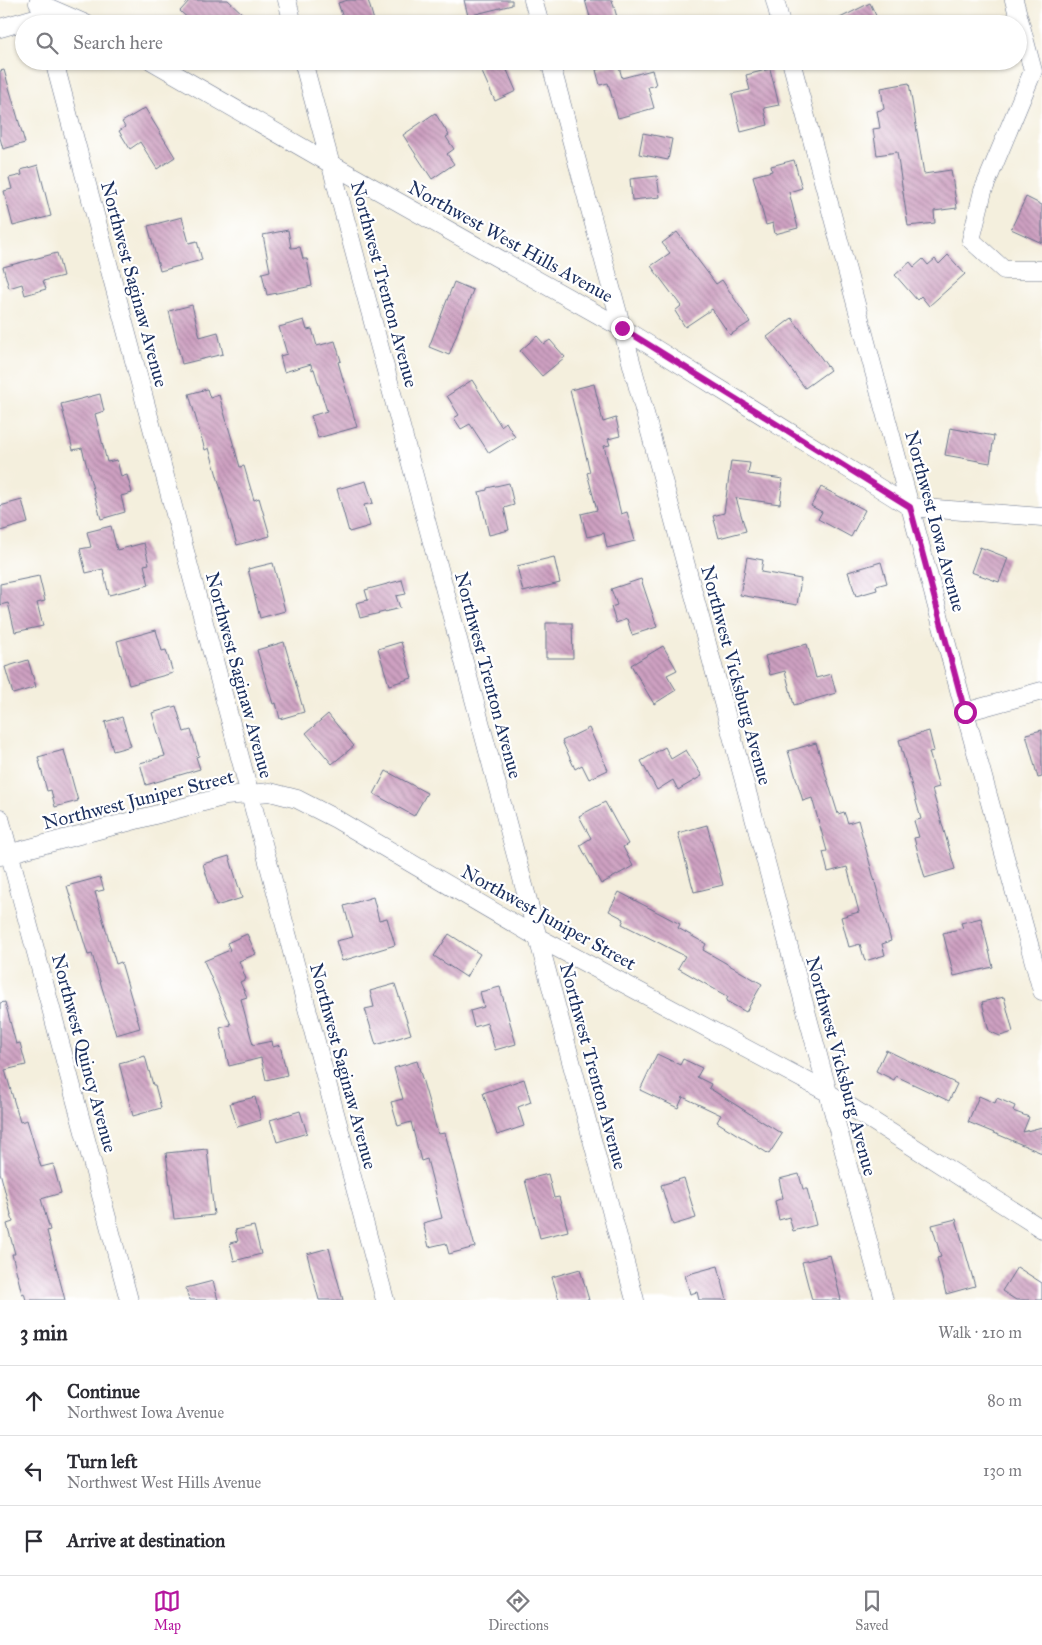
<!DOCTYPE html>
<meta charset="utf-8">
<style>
:root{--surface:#fff;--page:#f2f2f3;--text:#2b2b33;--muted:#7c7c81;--line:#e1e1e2;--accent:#b5179e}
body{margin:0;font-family:"IM FELL Great Primer",serif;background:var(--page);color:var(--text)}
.stop{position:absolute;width:15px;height:15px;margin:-11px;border:4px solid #b5179e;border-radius:50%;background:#fff}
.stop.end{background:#b5179e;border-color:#fff;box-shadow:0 1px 5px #0008}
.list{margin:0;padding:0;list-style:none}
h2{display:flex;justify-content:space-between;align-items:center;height:65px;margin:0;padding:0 20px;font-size:21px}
h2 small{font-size:16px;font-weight:400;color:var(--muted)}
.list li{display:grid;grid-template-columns:32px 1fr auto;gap:15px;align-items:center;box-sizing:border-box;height:70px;padding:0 20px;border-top:1px solid var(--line)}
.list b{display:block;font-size:19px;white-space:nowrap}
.list p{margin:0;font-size:16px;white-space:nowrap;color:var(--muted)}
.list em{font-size:16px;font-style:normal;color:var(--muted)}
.icon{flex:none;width:28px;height:28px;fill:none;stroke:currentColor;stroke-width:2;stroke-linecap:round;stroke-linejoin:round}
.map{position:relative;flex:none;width:1042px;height:1300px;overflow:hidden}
.search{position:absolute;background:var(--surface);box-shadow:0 1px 4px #0004;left:15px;right:15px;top:15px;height:55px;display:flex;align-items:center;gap:12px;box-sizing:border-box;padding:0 18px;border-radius:28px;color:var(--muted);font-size:19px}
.sheet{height:275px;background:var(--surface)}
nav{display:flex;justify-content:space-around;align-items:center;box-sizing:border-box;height:70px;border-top:1px solid var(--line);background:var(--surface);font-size:14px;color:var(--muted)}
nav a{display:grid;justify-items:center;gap:2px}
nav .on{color:var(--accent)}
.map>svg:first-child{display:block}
</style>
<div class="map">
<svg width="1042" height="1300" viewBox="0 0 1042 1300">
<defs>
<pattern id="building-back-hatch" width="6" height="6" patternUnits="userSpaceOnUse" patternTransform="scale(1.25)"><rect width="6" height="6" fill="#cea0c1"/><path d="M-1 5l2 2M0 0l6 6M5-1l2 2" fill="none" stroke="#a683a0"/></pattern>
</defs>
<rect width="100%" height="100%" fill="#fff"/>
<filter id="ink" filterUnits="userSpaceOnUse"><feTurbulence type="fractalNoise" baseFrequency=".02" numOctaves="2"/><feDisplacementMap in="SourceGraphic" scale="10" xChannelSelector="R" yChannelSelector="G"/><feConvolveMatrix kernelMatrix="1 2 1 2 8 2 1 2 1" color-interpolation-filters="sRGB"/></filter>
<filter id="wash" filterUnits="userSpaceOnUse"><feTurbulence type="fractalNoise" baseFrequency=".0096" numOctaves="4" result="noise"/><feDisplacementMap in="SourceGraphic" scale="20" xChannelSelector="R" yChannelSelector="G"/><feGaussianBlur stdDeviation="1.12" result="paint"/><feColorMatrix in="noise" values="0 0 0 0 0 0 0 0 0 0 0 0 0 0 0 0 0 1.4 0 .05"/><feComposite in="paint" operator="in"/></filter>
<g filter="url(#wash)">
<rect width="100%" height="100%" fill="#f4efdd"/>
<g id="blocks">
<!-- building -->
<path fill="url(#building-back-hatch)" d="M 190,0 L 228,0 L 244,15 L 236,24 L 194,24 L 180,11 Z
M 348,0 L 368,0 L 375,24 L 345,24 L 338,3 Z
M 464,0 L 512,0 L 512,5 L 468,16 Z
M 585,0 L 612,0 L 619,24 L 592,24 Z
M 870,3 L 880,24 L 828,24 Z
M 477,61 L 503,61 L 516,91 L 495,101 Z
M 618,63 L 622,78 L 652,70 L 656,85 L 648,87 L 654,108 L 618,118 L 608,83 L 600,85 L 596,70 Z
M 770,69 L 779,105 L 764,108 L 768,125 L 741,132 L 732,94 L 750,90 L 746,75 Z
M 4,70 L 25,143 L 3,149 L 0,138 L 0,71 Z
M 909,83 L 924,174 L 951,170 L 957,208 L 934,211 L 935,223 L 908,226 L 897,152 L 877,155 L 873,129 L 880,128 L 877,111 L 884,109 L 881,88 Z
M 145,108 L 175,157 L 157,169 L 140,142 L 130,149 L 119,131 L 125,127 L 122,122 Z
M 435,113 L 449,135 L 446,137 L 454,149 L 447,154 L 454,164 L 432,179 L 403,135 Z
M 643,133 L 672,139 L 668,160 L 639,154 Z
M 794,160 L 802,188 L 789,192 L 798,228 L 775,234 L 773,223 L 766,225 L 753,176 L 772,171 L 771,166 Z
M 38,165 L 51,216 L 13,226 L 4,191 L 12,189 L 9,178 L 22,175 L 21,170 Z
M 657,176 L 660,197 L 632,200 L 630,179 Z
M 1026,197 L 1042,205 L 1042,243 L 1011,229 Z
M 182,217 L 189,243 L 197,241 L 202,260 L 160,271 L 148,226 Z
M 288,230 L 291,248 L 300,247 L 303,259 L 307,259 L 312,286 L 267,295 L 262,273 L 270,271 L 263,235 Z
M 677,232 L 716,284 L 722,280 L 750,322 L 730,335 L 712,309 L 685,327 L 675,311 L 681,306 L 651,266 L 670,253 L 662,243 Z
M 57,253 L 63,276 L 43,281 L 46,289 L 25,295 L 22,284 L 9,288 L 3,267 Z
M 948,255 L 965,274 L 929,306 L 921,296 L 917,300 L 895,275 L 910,262 L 914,267 L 923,259 L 928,265 L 935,259 L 939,264 Z
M 454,282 L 473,290 L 449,355 L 429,347 Z
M 192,305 L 200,337 L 218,332 L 223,354 L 182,364 L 169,311 Z
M 792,318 L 830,370 L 805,388 L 767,337 Z
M 304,320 L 307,330 L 312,329 L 317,346 L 335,341 L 341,361 L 338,362 L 357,427 L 318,438 L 311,416 L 327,411 L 314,369 L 312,370 L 311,364 L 284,372 L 280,356 L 287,354 L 279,327 Z
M 537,336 L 544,344 L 550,340 L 565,357 L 542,376 L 520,351 Z
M 472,380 L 501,426 L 506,422 L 515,437 L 489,453 L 470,424 L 461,429 L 454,418 L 459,415 L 447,396 Z
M 594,384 L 603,422 L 616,418 L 620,436 L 608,439 L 610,445 L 604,446 L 621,514 L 627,512 L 635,541 L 607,548 L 604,533 L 587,537 L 581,514 L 597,510 L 587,473 L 590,472 L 570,390 Z
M 207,389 L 210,398 L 219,395 L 240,467 L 244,466 L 254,500 L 259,498 L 270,536 L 237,545 L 209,448 L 205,450 L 189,394 Z
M 100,394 L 104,411 L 95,414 L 107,462 L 117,460 L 121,477 L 127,475 L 132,493 L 121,496 L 125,512 L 101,519 L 82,448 L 73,450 L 61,404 Z
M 950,428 L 994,436 L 990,463 L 945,455 Z
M 731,461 L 750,463 L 748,474 L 783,479 L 780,504 L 736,498 L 746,531 L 719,538 L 713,516 L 724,513 Z
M 366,481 L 373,503 L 364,505 L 370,526 L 349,532 L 337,489 Z
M 509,483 L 514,505 L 504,508 L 509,530 L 489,535 L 479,492 L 487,490 L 487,488 Z
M 821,487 L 865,510 L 851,537 L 818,519 L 822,512 L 811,506 Z
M 22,500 L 28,523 L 0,531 L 0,506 Z
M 111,526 L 117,550 L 144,543 L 149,564 L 144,565 L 149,585 L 109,595 L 103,569 L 86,573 L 80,549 L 91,547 L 87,532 Z
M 980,547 L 1008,558 L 999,582 L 971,572 Z
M 554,557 L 560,583 L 523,592 L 517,566 Z
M 747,557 L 763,560 L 761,572 L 801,579 L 797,605 L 740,595 Z
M 881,562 L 887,583 L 876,586 L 877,590 L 856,596 L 848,572 Z
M 273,563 L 285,611 L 260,618 L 248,569 Z
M 39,576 L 45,601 L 37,603 L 43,626 L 15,632 L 8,603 L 0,605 L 0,584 Z
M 641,579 L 657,627 L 632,635 L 627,619 L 616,623 L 611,607 L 617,605 L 611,589 Z
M 402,580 L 406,594 L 396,596 L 400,608 L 360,618 L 356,603 L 368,600 L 365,590 Z
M 546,623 L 572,623 L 573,658 L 546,658 Z
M 156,630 L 162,651 L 166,650 L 173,673 L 129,685 L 117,641 Z
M 284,642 L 304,712 L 280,719 L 276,703 L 273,704 L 257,650 Z
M 401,642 L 412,678 L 389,685 L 378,649 Z
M 807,644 L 816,678 L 831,674 L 836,693 L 794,705 L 785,671 L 770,675 L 765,656 Z
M 663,646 L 677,670 L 667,675 L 676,690 L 654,704 L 631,665 Z
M 28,660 L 36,687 L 13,694 L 5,667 Z
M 176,706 L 184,732 L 191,730 L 199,756 L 196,757 L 200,769 L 146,785 L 140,763 L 165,756 L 152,713 Z
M 328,714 L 354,746 L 332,764 L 306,733 Z
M 122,717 L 131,746 L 113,751 L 105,722 Z
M 589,728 L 608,770 L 589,779 L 582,765 L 575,769 L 562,741 Z
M 1042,730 L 1042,777 L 1038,778 L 1026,734 Z
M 929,731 L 934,751 L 929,752 L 939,787 L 932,789 L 955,869 L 925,878 L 914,838 L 919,837 L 914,821 L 921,819 L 899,740 Z
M 816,743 L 838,814 L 844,812 L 848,823 L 858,820 L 891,941 L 882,944 L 885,955 L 865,961 L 860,944 L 849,947 L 841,917 L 859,912 L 847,867 L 828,872 L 823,852 L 827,851 L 812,798 L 803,801 L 788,751 Z
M 665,747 L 671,759 L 686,750 L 702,776 L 678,790 L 673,780 L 657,790 L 641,761 Z
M 64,750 L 78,801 L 55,807 L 51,790 L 47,791 L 38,757 Z
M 386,771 L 427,793 L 414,816 L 374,794 Z
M 605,802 L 628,844 L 623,847 L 633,866 L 601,884 L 580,845 L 591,838 L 579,816 Z
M 707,825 L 723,885 L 694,892 L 678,833 Z
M 229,856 L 242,898 L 216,906 L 203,864 Z
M 100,877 L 104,890 L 95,892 L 116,964 L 121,962 L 140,1028 L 116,1035 L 92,954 L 88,955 L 67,886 Z
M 619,892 L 680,924 L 678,928 L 706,944 L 703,950 L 762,984 L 746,1012 L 726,1001 L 728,997 L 678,968 L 685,956 L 622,924 L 624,919 L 609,911 Z
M 373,897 L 379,920 L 387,918 L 395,945 L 342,961 L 336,941 L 353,937 L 344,906 Z
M 981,918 L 993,967 L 954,976 L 943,933 L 963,928 L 961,923 Z
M 247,934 L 256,954 L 239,961 L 246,979 L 240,982 L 247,997 L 241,999 L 253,1045 L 272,1041 L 273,1047 L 280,1045 L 287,1075 L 266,1080 L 261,1058 L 229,1066 L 220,1028 L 231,1025 L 204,961 L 230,950 L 227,943 Z
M 449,934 L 480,954 L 466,977 L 434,956 Z
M 395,984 L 411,1034 L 376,1045 L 365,1009 L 374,1007 L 370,991 Z
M 500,987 L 516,1044 L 495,1050 L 487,1023 L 474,1027 L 470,1011 L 484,1007 L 480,992 Z
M 1004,997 L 1013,1032 L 1000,1036 L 989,1031 L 982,1002 Z
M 5,1002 L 16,1044 L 20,1043 L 26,1065 L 5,1070 L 20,1122 L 27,1120 L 41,1167 L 53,1164 L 61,1193 L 41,1199 L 50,1230 L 47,1231 L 65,1300 L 26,1300 L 24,1293 L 22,1294 L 12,1254 L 15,1254 L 7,1224 L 13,1222 L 0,1172 L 0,1003 Z
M 886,1050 L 957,1084 L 949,1101 L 896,1076 L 894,1080 L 876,1071 Z
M 657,1054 L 680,1065 L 683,1059 L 702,1068 L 697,1077 L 711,1084 L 709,1088 L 782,1134 L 769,1154 L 717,1122 L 721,1115 L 683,1097 L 678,1108 L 640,1090 Z
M 145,1056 L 153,1085 L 155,1085 L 161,1108 L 133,1116 L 119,1063 Z
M 417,1061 L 438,1134 L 445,1133 L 475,1247 L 449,1254 L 446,1243 L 429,1247 L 423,1223 L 442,1218 L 427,1159 L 421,1161 L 411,1122 L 398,1126 L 391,1102 L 403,1099 L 394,1068 Z
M 524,1079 L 531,1102 L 518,1107 L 524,1126 L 497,1135 L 483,1093 Z
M 979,1096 L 995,1103 L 997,1098 L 1015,1106 L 1013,1111 L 1029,1117 L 1023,1132 L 1042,1127 L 1042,1153 L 968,1122 Z
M 255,1097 L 261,1120 L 237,1127 L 230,1103 Z
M 300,1111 L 307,1133 L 277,1142 L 270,1120 Z
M 207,1149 L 214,1215 L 174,1219 L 166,1153 Z
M 548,1174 L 554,1198 L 559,1197 L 568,1231 L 540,1238 L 525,1180 Z
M 799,1174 L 803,1189 L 807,1189 L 816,1225 L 793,1231 L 789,1217 L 779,1220 L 775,1201 L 783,1198 L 779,1179 Z
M 684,1178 L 696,1218 L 673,1225 L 661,1185 Z
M 956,1219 L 975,1286 L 946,1294 L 937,1258 L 941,1257 L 932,1225 Z
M 254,1226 L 261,1254 L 234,1261 L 230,1243 L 238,1241 L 235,1230 Z
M 329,1248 L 343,1300 L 319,1300 L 307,1254 Z
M 830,1255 L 841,1300 L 812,1300 L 802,1262 Z
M 718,1266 L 727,1300 L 699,1300 L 697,1292 L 690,1294 L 685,1275 Z
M 1017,1267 L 1042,1283 L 1042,1300 L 1016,1300 L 1002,1291 Z
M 580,1269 L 589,1300 L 559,1300 L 552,1277 Z
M 213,1281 L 218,1300 L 189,1300 L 186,1288 Z"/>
</g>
</g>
<g filter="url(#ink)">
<use href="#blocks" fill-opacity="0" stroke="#67728a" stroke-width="1"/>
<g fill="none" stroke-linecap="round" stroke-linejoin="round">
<defs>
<path id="minor" d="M 287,0 L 293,24
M 533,0 L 540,24
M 775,0 L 781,24
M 1014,0 L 1033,71 L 983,191 L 971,240 L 1004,270 L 1042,270
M 38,3 L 86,24
M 0,28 L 42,16
M 54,61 L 385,1300
M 152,61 L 331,164 L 622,328 L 910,507 L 1042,517
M 303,61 L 635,1300
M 550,61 L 884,1300
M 791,61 L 965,712 L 1042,991
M 965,712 L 1042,691
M 0,818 L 129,1300
M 0,856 L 226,796 L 270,792 L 297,799 L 336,819 L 537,937 L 827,1092 L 1042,1229"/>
</defs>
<!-- minor casing -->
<use href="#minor" stroke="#67728a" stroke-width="19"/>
<!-- minor -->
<use href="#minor" stroke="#fff" stroke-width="18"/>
</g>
</g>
<g fill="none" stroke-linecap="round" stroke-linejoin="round" filter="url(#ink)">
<!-- route -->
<path stroke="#b5179e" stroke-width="6" d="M 622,328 L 910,507 L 965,712"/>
</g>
<g text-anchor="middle" stroke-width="4.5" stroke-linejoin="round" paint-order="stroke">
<!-- street labels -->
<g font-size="19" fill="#1b2f5e" stroke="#fff">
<text transform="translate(511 241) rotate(29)" y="7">Northwest West Hills Avenue</text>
<text transform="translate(135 284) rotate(75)" y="7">Northwest Saginaw Avenue</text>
<text transform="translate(385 284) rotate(75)" y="7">Northwest Trenton Avenue</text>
<text transform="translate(936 521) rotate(75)" y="7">Northwest Iowa Avenue</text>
<text transform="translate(240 675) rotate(75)" y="7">Northwest Saginaw Avenue</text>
<text transform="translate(489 675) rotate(75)" y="7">Northwest Trenton Avenue</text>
<text transform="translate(737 675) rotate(75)" y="7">Northwest Vicksburg Avenue</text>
<text transform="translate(138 799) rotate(-14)" y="7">Northwest Juniper Street</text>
<text transform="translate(549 917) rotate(29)" y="7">Northwest Juniper Street</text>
<text transform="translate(85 1053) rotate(75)" y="7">Northwest Quincy Avenue</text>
<text transform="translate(344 1066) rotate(75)" y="7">Northwest Saginaw Avenue</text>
<text transform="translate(594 1066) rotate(75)" y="7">Northwest Trenton Avenue</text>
<text transform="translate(842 1066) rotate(75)" y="7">Northwest Vicksburg Avenue</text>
</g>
</g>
</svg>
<div class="stop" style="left:965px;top:712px"></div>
<div class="stop end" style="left:622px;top:328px"></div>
<div class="search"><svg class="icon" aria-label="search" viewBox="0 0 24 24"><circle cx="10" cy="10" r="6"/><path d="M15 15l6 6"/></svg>Search here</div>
</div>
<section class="sheet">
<h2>3 min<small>Walk · 210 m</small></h2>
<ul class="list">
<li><svg class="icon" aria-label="ahead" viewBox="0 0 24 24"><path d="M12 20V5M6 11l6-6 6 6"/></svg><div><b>Continue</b><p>Northwest Iowa Avenue</p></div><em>80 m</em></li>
<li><svg class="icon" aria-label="left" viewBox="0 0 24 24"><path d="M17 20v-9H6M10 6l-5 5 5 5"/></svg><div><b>Turn left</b><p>Northwest West Hills Avenue</p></div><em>130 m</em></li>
<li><svg class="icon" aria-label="arrive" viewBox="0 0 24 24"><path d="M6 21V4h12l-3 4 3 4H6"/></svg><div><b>Arrive at destination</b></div></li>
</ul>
</section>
<nav>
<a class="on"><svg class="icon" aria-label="map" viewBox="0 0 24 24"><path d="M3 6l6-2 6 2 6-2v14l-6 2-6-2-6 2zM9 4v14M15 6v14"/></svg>Map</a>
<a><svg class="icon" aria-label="directions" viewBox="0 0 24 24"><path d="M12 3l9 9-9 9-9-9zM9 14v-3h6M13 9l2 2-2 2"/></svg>Directions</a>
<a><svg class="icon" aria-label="saved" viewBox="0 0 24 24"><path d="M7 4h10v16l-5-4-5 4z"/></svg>Saved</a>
</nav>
